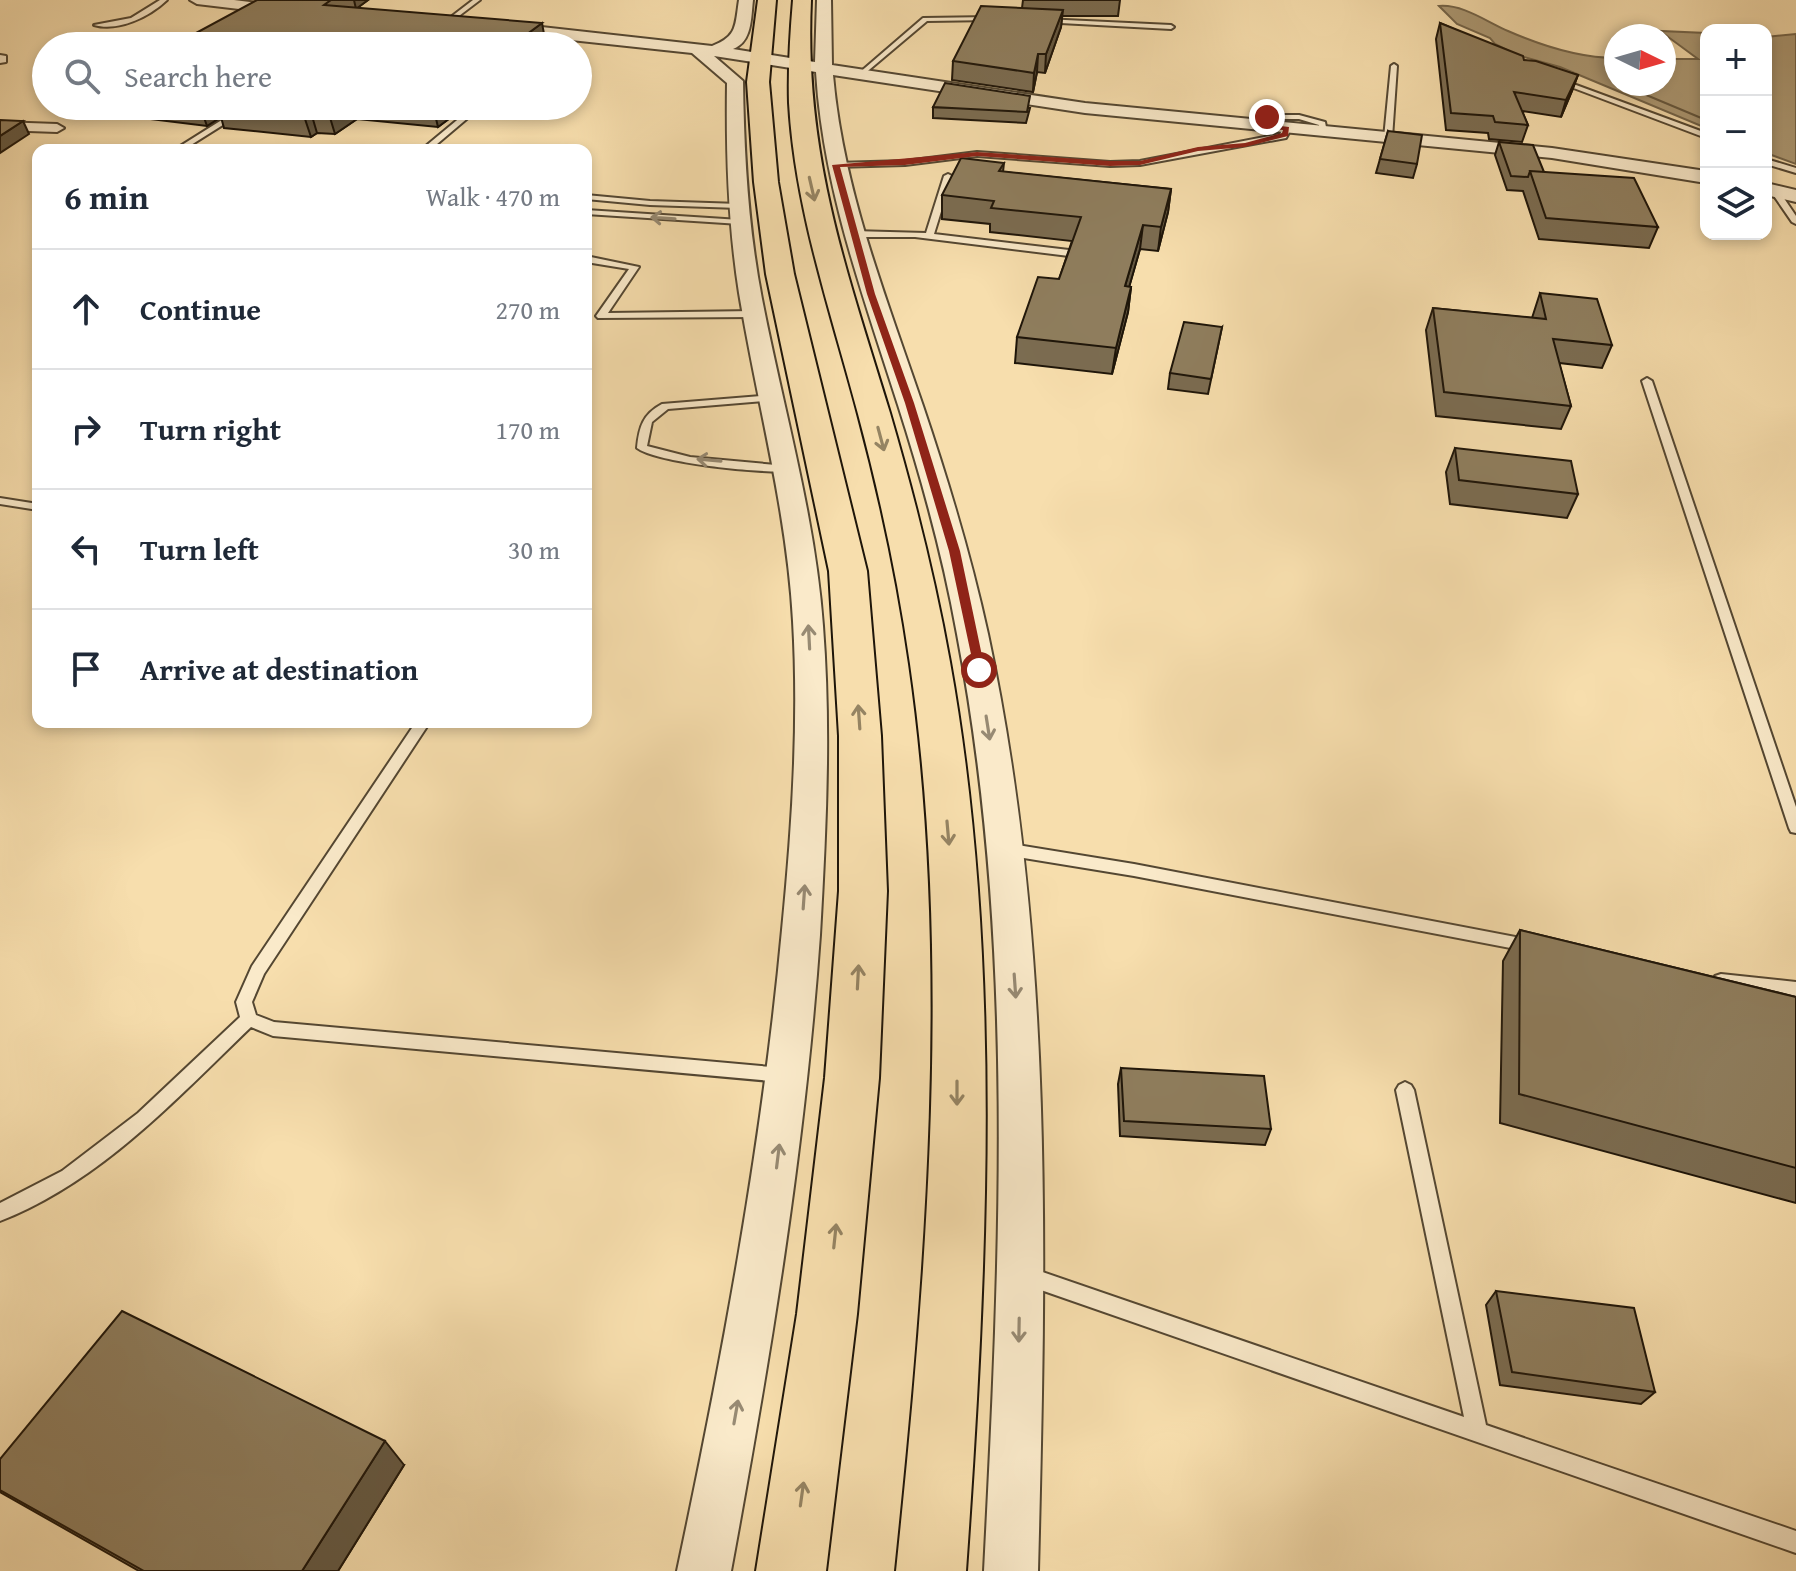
<!DOCTYPE html>
<meta charset="utf-8">
<style>
:root{--surface:#fff;--page:#f6f6f7;--text:#1f2937;--muted:#747a83;--line:#e0e1e3}
body{margin:0;font-family:"Gentium Book Plus",serif;background:var(--page);color:var(--text)}
.controls{position:absolute;right:24px;top:24px;display:grid;overflow:hidden;border-radius:16px;box-shadow:0 4px 12px #0003}
.controls button{width:72px;height:72px;display:grid;place-items:center;padding:0;border:0;border-bottom:2px solid var(--line);background:var(--surface);color:var(--text);font:40px sans-serif}
.compass{position:absolute;left:1604px;top:24px;width:72px;height:72px;border-radius:50%;background:var(--surface);box-shadow:0 4px 12px #0003;rotate:95deg}
.stop{position:absolute;width:24px;height:24px;margin:-18px;border:6px solid #8f2418;border-radius:50%;background:#fff}
.stop.end{background:#8f2418;border-color:#fff;box-shadow:0 2px 8px #0008}
.list{margin:0;padding:0;list-style:none}
h2{display:flex;justify-content:space-between;align-items:center;height:104px;margin:0;padding:0 32px;font-size:34px}
h2 small{font-size:26px;font-weight:400;color:var(--muted)}
.list li{display:grid;grid-template-columns:52px 1fr auto;gap:24px;align-items:center;box-sizing:border-box;height:120px;padding:0 32px;border-top:2px solid var(--line)}
.list b{display:block;font-size:30px;white-space:nowrap}
.list em{font-size:26px;font-style:normal;color:var(--muted)}
.icon{flex:none;width:44px;height:44px;fill:none;stroke:currentColor;stroke-width:2;stroke-linecap:round;stroke-linejoin:round}
.map{position:relative;flex:none;width:1796px;height:1571px;overflow:hidden}
.search{position:absolute;background:var(--surface);box-shadow:0 4px 12px #0003;left:32px;top:32px;width:560px;height:88px;display:flex;align-items:center;gap:20px;box-sizing:border-box;padding:0 28px;border-radius:44px;color:var(--muted);font-size:30px}
.panel{position:absolute;background:var(--surface);box-shadow:0 4px 12px #0003;left:32px;top:144px;width:560px;height:584px;border-radius:16px}
.map>svg:first-child{display:block}
</style>
<div class="map">
<svg width="1796" height="1571" viewBox="0 0 1796 1571">
<rect width="100%" height="100%" fill="#f7dead"/>
<filter id="stains"><feTurbulence type="fractalNoise" baseFrequency=".0025" numOctaves="4"/><feColorMatrix values="0 0 0 0 .2 0 0 0 0 .09 0 0 0 0 .02 0 0 0 .5 -.17"/></filter>
<radialGradient id="worn" r=".72"><stop offset=".6" stop-color="#630" stop-opacity="0"/><stop offset="1" stop-color="#630" stop-opacity=".3"/></radialGradient>
<!-- water -->
<path fill="#ad9a75" stroke="#74654a" stroke-width="2" d="M 1439,6 C 1463,4 1487,22 1508,31 C 1540,45 1581,58 1616,58 L 1616,84 L 1664,84 L 1664,59 L 1698,59 L 1660,31 L 1706,33 L 1706,128 L 1560,67 L 1517,55 L 1495,44 L 1490,38 L 1457,24 Z
M 1796,34 L 1796,164 L 1766,153 L 1766,37 Z"/>
<g fill="none" stroke-linecap="round" stroke-linejoin="round">
<!-- shore -->
<path stroke="#66583f" stroke-width="2" d="M 1620,84 L 1706,120"/>
<defs>
<path id="service" d="M 160,0 L 167,0 C 149,17 118,32 94,25 L 131,18 Z
M 473,0 L 480,0 L 447,25 L 443,25 L 443,23 Z
M 991,17 L 993,20 L 927,21 L 863,75 L 858,74 L 923,18 Z
M 1044,19 L 1171,25 L 1174,27 L 1171,29 L 1042,22 Z
M 1394,64 L 1397,66 L 1392,138 L 1388,140 L 1384,138 L 1391,66 Z
M 1557,78 L 1706,133 L 1706,138 L 1555,81 Z
M 244,106 L 253,106 L 183,150 L 174,150 Z
M 474,106 L 482,106 L 430,150 L 421,150 Z
M 1264,115 L 1299,115 L 1325,122 L 1327,132 L 1320,134 L 1319,125 L 1299,119 L 1269,119 L 1263,128 L 1257,128 Z
M 1284,127 L 1291,129 L 1286,138 L 1140,165 L 1110,166 L 977,156 L 905,165 L 836,167 L 832,165 L 836,163 L 905,161 L 977,152 L 1110,162 L 1140,161 L 1280,134 Z
M 1766,159 L 1796,168 L 1796,173 L 1766,164 Z
M 948,174 L 952,176 L 934,234 L 1069,250 L 1073,253 L 1069,256 L 915,237 L 853,237 L 849,234 L 853,231 L 926,233 L 944,176 Z
M 1771,188 L 1777,188 L 1796,216 L 1796,224 L 1792,222 L 1770,190 Z
M 586,195 L 650,201 L 739,204 L 743,206 L 739,208 L 650,205 L 586,199 Z
M 586,210 L 740,220 L 744,222 L 740,224 L 586,214 Z
M 586,256 L 639,267 L 608,313 L 755,311 L 760,314 L 755,317 L 598,318 L 596,316 L 629,269 L 586,262 Z
M 1647,378 L 1652,381 L 1796,807 L 1796,833 L 1791,832 L 1789,828 L 1642,381 Z
M 772,395 L 776,396 L 776,400 L 668,409 L 652,422 L 647,446 L 690,457 L 787,466 L 791,467 L 791,471 C 764,474 657,463 637,448 C 639,427 643,414 662,404 Z
M 0,498 L 38,504 L 38,510 L 0,504 Z
M 416,722 L 430,722 L 264,974 L 252,1002 L 256,1015 L 274,1022 L 782,1068 L 788,1070 L 790,1075 L 788,1080 L 782,1082 L 273,1036 L 251,1027 C 175,1100 100,1182 0,1221 L 0,1203 L 62,1171 L 138,1113 L 240,1017 L 236,1002 L 252,966 Z
M 1005,843 L 1134,864 L 1531,940 L 1537,942 L 1539,946 L 1537,950 L 1531,952 L 1134,876 L 1005,855 L 1000,853 L 998,849 L 1000,845 Z
M 1721,974 L 1796,982 L 1796,996 L 1721,988 L 1715,986 L 1713,981 L 1715,976 Z
M 1405,1082 L 1411,1085 L 1414,1090 L 1486,1425 L 1796,1531 L 1796,1553 L 1018,1282 L 1015,1275 L 1018,1268 L 1025,1266 L 1464,1417 L 1396,1090 L 1399,1085 Z"/>
<path id="minor" d="M 0,55 L 6,56 L 6,62 L 0,63 Z
M 0,122 L 57,124 L 64,128 L 57,132 L 0,130 Z"/>
<path id="tertiary" d="M 190,0 L 234,0 L 289,7 L 296,11 L 289,15 L 197,4 Z
M 739,0 L 753,0 C 751,18 752,42 733,49 L 815,62 L 817,0 L 831,0 L 832,65 L 1085,103 L 1552,148 L 1706,171 L 1706,183 L 1552,158 L 1085,113 L 833,75 C 843,190 886,297 923,406 C 948,480 971,556 988,634 C 1054,941 1046,1259 1038,1571 L 984,1571 C 1000,1260 1016,942 957,634 C 943,556 922,480 898,405 C 863,295 823,188 816,72 L 714,56 L 743,81 C 744,154 748,227 762,299 C 783,408 815,515 823,626 C 831,729 826,832 820,935 C 805,1149 770,1360 731,1571 L 677,1571 C 722,1359 762,1146 782,930 C 792,828 799,724 793,621 C 787,510 757,403 739,293 C 728,223 726,153 727,83 L 692,53 L 497,32 L 489,27 L 497,22 L 712,46 C 738,36 735,25 739,0 Z
M 1766,183 L 1796,190 L 1796,202 L 1766,195 Z"/>
<path id="trunk" d="M 758,0 L 776,0 L 769,82 L 778,182 L 794,274 L 867,571 L 881,736 L 887,891 L 879,1078 L 857,1314 L 826,1571 L 756,1571 L 797,1314 L 825,1078 L 839,891 L 839,736 L 829,571 L 766,274 L 754,182 L 747,82 Z
M 793,0 L 811,0 C 804,154 846,269 890,413 C 914,495 935,578 950,662 C 1003,956 987,1274 966,1571 L 896,1571 C 927,1273 953,961 910,664 C 898,580 880,496 858,414 C 831,312 795,210 789,103 C 788,69 790,35 793,0 Z"/>
</defs>
<!-- service casing -->
<use href="#service" stroke="#544732" stroke-width="4"/>
<!-- minor casing -->
<use href="#minor" stroke="#544732" stroke-width="4"/>
<!-- tertiary casing -->
<use href="#tertiary" stroke="#544732" stroke-width="4"/>
<!-- trunk casing -->
<use href="#trunk" stroke="#1e1509" stroke-width="4"/>
<!-- service -->
<use href="#service" fill="#faeaca" fill-rule="evenodd"/>
<!-- minor -->
<use href="#minor" fill="#faeaca" fill-rule="evenodd"/>
<!-- tertiary -->
<use href="#tertiary" fill="#faeaca" fill-rule="evenodd"/>
<!-- trunk -->
<use href="#trunk" fill="#f7dead" fill-rule="evenodd"/>
</g>
<!-- wall -->
<path fill="#7b6c51" stroke="#1e1509" stroke-width="2" d="M 257,0 L 368,0 L 357,8 L 546,45 Z
M 1023,0 L 1120,0 L 1118,16 L 1062,16 L 1061,27 L 1045,73 L 1037,72 L 1033,92 L 952,80 L 953,61 L 1022,8 Z
M 1440,23 L 1524,60 L 1578,75 L 1572,91 L 1561,117 L 1522,111 L 1528,125 L 1522,142 L 1489,139 L 1488,133 L 1446,130 L 1436,39 Z
M 99,106 L 466,106 L 438,127 L 357,119 L 335,134 L 317,133 L 311,137 L 224,128 L 221,117 L 207,126 L 102,113 Z
M 933,107 L 1030,108 L 1026,123 L 933,118 Z
M 1388,131 L 1417,164 L 1413,178 L 1376,173 Z
M 1499,142 L 1544,172 L 1658,227 L 1649,248 L 1539,239 L 1523,191 L 1507,190 L 1495,155 Z
M 1004,163 L 1003,172 L 1171,189 L 1168,212 L 1158,251 L 1140,249 L 1129,287 L 1131,287 L 1128,312 L 1112,374 L 1015,363 L 1017,337 L 1059,279 L 1072,241 L 990,232 L 990,224 L 942,219 L 942,195 Z
M 1540,293 L 1612,345 L 1602,368 L 1559,363 L 1571,406 L 1561,429 L 1436,416 L 1426,330 L 1433,308 L 1532,318 Z
M 1222,327 L 1208,394 L 1168,389 L 1170,373 Z
M 1455,448 L 1578,494 L 1567,518 L 1450,504 L 1446,472 Z
M 1520,930 L 1796,997 L 1796,1203 L 1500,1123 L 1503,961 Z
M 1121,1068 L 1271,1129 L 1265,1145 L 1120,1136 L 1118,1084 Z
M 1496,1291 L 1655,1392 L 1641,1404 L 1500,1385 L 1486,1305 Z
M 0,1459 L 404,1465 L 338,1571 L 139,1571 L 0,1492 Z"/>
<!-- shaded-wall -->
<path fill="#645842" stroke="#1e1509" stroke-width="2" d="M 354,0 L 368,0 L 356,9 Z
M 1063,10 L 1061,27 L 1045,73 L 1046,54 Z
M 542,23 L 546,45 L 545,46 L 511,46 Z
M 1038,54 L 1037,72 L 1033,92 L 1034,73 Z
M 1578,75 L 1572,91 L 1561,117 L 1566,100 Z
M 200,106 L 217,106 L 221,117 L 207,126 Z
M 335,106 L 353,106 L 357,119 L 335,134 L 328,111 Z
M 433,106 L 466,106 L 438,127 Z
M 310,109 L 317,133 L 311,137 L 303,113 Z
M 23,121 L 29,134 L 0,153 L 0,136 Z
M 1171,189 L 1168,212 L 1158,251 L 1161,227 Z
M 1143,225 L 1140,249 L 1122,312 L 1125,286 Z
M 1131,287 L 1128,312 L 1112,374 L 1116,348 Z
M 385,1441 L 404,1465 L 338,1571 L 302,1571 Z"/>
<!-- building -->
<path fill="#8f7e5e" stroke="#1e1509" stroke-width="2" d="M 257,0 L 331,0 L 324,5 L 542,23 L 511,46 L 172,46 Z
M 981,6 L 1063,10 L 1046,54 L 1038,54 L 1034,73 L 953,61 Z
M 1440,23 L 1523,56 L 1524,60 L 1536,61 L 1578,75 L 1566,100 L 1514,92 L 1528,125 L 1495,122 L 1493,116 L 1451,113 Z
M 945,83 L 1030,96 L 1027,112 L 933,107 Z
M 238,106 L 335,106 L 328,111 L 310,109 L 303,113 Z
M 0,120 L 23,121 L 0,136 Z
M 1388,131 L 1422,135 L 1417,164 L 1380,159 Z
M 1499,142 L 1533,145 L 1544,172 L 1530,171 L 1528,177 L 1511,176 Z
M 961,158 L 1004,163 L 999,171 L 1171,189 L 1161,227 L 1143,225 L 1125,286 L 1131,287 L 1116,348 L 1017,337 L 1038,277 L 1059,279 L 1081,217 L 991,208 L 994,201 L 942,195 Z
M 1530,171 L 1634,178 L 1658,227 L 1546,218 Z
M 1540,293 L 1597,299 L 1612,345 L 1553,339 L 1571,406 L 1444,392 L 1433,308 L 1546,319 Z
M 1184,322 L 1222,327 L 1211,379 L 1170,373 Z
M 1455,448 L 1571,461 L 1578,494 L 1459,480 Z
M 1520,930 L 1796,997 L 1796,1168 L 1519,1094 Z
M 1121,1068 L 1264,1076 L 1271,1129 L 1124,1121 Z
M 1496,1291 L 1634,1308 L 1655,1392 L 1512,1372 Z
M 122,1311 L 385,1441 L 302,1571 L 144,1571 L 0,1490 L 0,1459 Z"/>
<!-- one-way arrows -->
<defs><path id="oneway-shaft" d="M-6 0H5M1.5-3L5.5 0L1.5 3" fill="none" stroke-width="1.6" stroke-linecap="round" stroke-linejoin="round" transform="scale(2)"/></defs>
<g stroke="#958463">
<use href="#oneway-shaft" transform="translate(812 189) rotate(77)"/>
<use href="#oneway-shaft" transform="translate(881 439) rotate(75)"/>
<use href="#oneway-shaft" transform="translate(859 717) rotate(-94)"/>
<use href="#oneway-shaft" transform="translate(948 833) rotate(85)"/>
<use href="#oneway-shaft" transform="translate(858 977) rotate(-87)"/>
<use href="#oneway-shaft" transform="translate(957 1093) rotate(90)"/>
<use href="#oneway-shaft" transform="translate(835 1236) rotate(-84)"/>
<use href="#oneway-shaft" transform="translate(802 1494) rotate(-82)"/>
</g>
<g stroke="#978a73">
<use href="#oneway-shaft" transform="translate(663 218) rotate(-176)"/>
<use href="#oneway-shaft" transform="translate(709 460) rotate(-175)"/>
<use href="#oneway-shaft" transform="translate(809 637) rotate(-93)"/>
<use href="#oneway-shaft" transform="translate(988 728) rotate(81)"/>
<use href="#oneway-shaft" transform="translate(804 897) rotate(-86)"/>
<use href="#oneway-shaft" transform="translate(1015 986) rotate(86)"/>
<use href="#oneway-shaft" transform="translate(778 1156) rotate(-83)"/>
<use href="#oneway-shaft" transform="translate(1019 1330) rotate(91)"/>
<use href="#oneway-shaft" transform="translate(736 1412) rotate(-80)"/>
</g>
<!-- route -->
<path fill="#8f2418" d="M 1264,115 L 1270,117 L 1264,124 L 1289,127 L 1288,136 L 1245,147 L 1198,151 L 1140,165 L 1110,166 L 977,156 L 905,165 L 840,167 L 875,294 L 914,403 L 960,551 L 985,670 L 975,673 L 949,551 L 905,403 L 867,294 L 832,165 L 977,152 L 1110,161 L 1140,161 L 1198,147 L 1245,143 L 1282,133 L 1283,130 L 1257,127 Z"/>
<rect width="100%" height="100%" filter="url(#stains)"/>
<rect width="100%" height="100%" fill="url(#worn)"/>
</svg>
<div class="controls">
<button>+</button>
<button>−</button>
<button><svg class="icon" aria-label="layers" viewBox="0 0 24 24"><path d="M12 4l9 5-9 5-9-5zM3 14l9 5 9-5"/></svg></button>
</div>
<svg class="compass" viewBox="-18 -18 36 36"><path d="M0-13l5 13h-10z" fill="#e53935"/><path d="M0 13l5-13h-10z" fill="#747a83"/></svg>
<div class="stop" style="left:979px;top:670px"></div>
<div class="stop end" style="left:1267px;top:117px"></div>
<div class="search"><svg class="icon" aria-label="search" viewBox="0 0 24 24"><circle cx="10" cy="10" r="6"/><path d="M15 15l6 6"/></svg>Search here</div>
<section class="panel">
<h2>6 min<small>Walk · 470 m</small></h2>
<ul class="list">
<li><svg class="icon" aria-label="ahead" viewBox="0 0 24 24"><path d="M12 20V5M6 11l6-6 6 6"/></svg><div><b>Continue</b></div><em>270 m</em></li>
<li><svg class="icon" aria-label="right" viewBox="0 0 24 24"><path d="M7 20v-9h11M14 6l5 5-5 5"/></svg><div><b>Turn right</b></div><em>170 m</em></li>
<li><svg class="icon" aria-label="left" viewBox="0 0 24 24"><path d="M17 20v-9H6M10 6l-5 5 5 5"/></svg><div><b>Turn left</b></div><em>30 m</em></li>
<li><svg class="icon" aria-label="arrive" viewBox="0 0 24 24"><path d="M6 21V4h12l-3 4 3 4H6"/></svg><div><b>Arrive at destination</b></div></li>
</ul>
</section>
</div>
